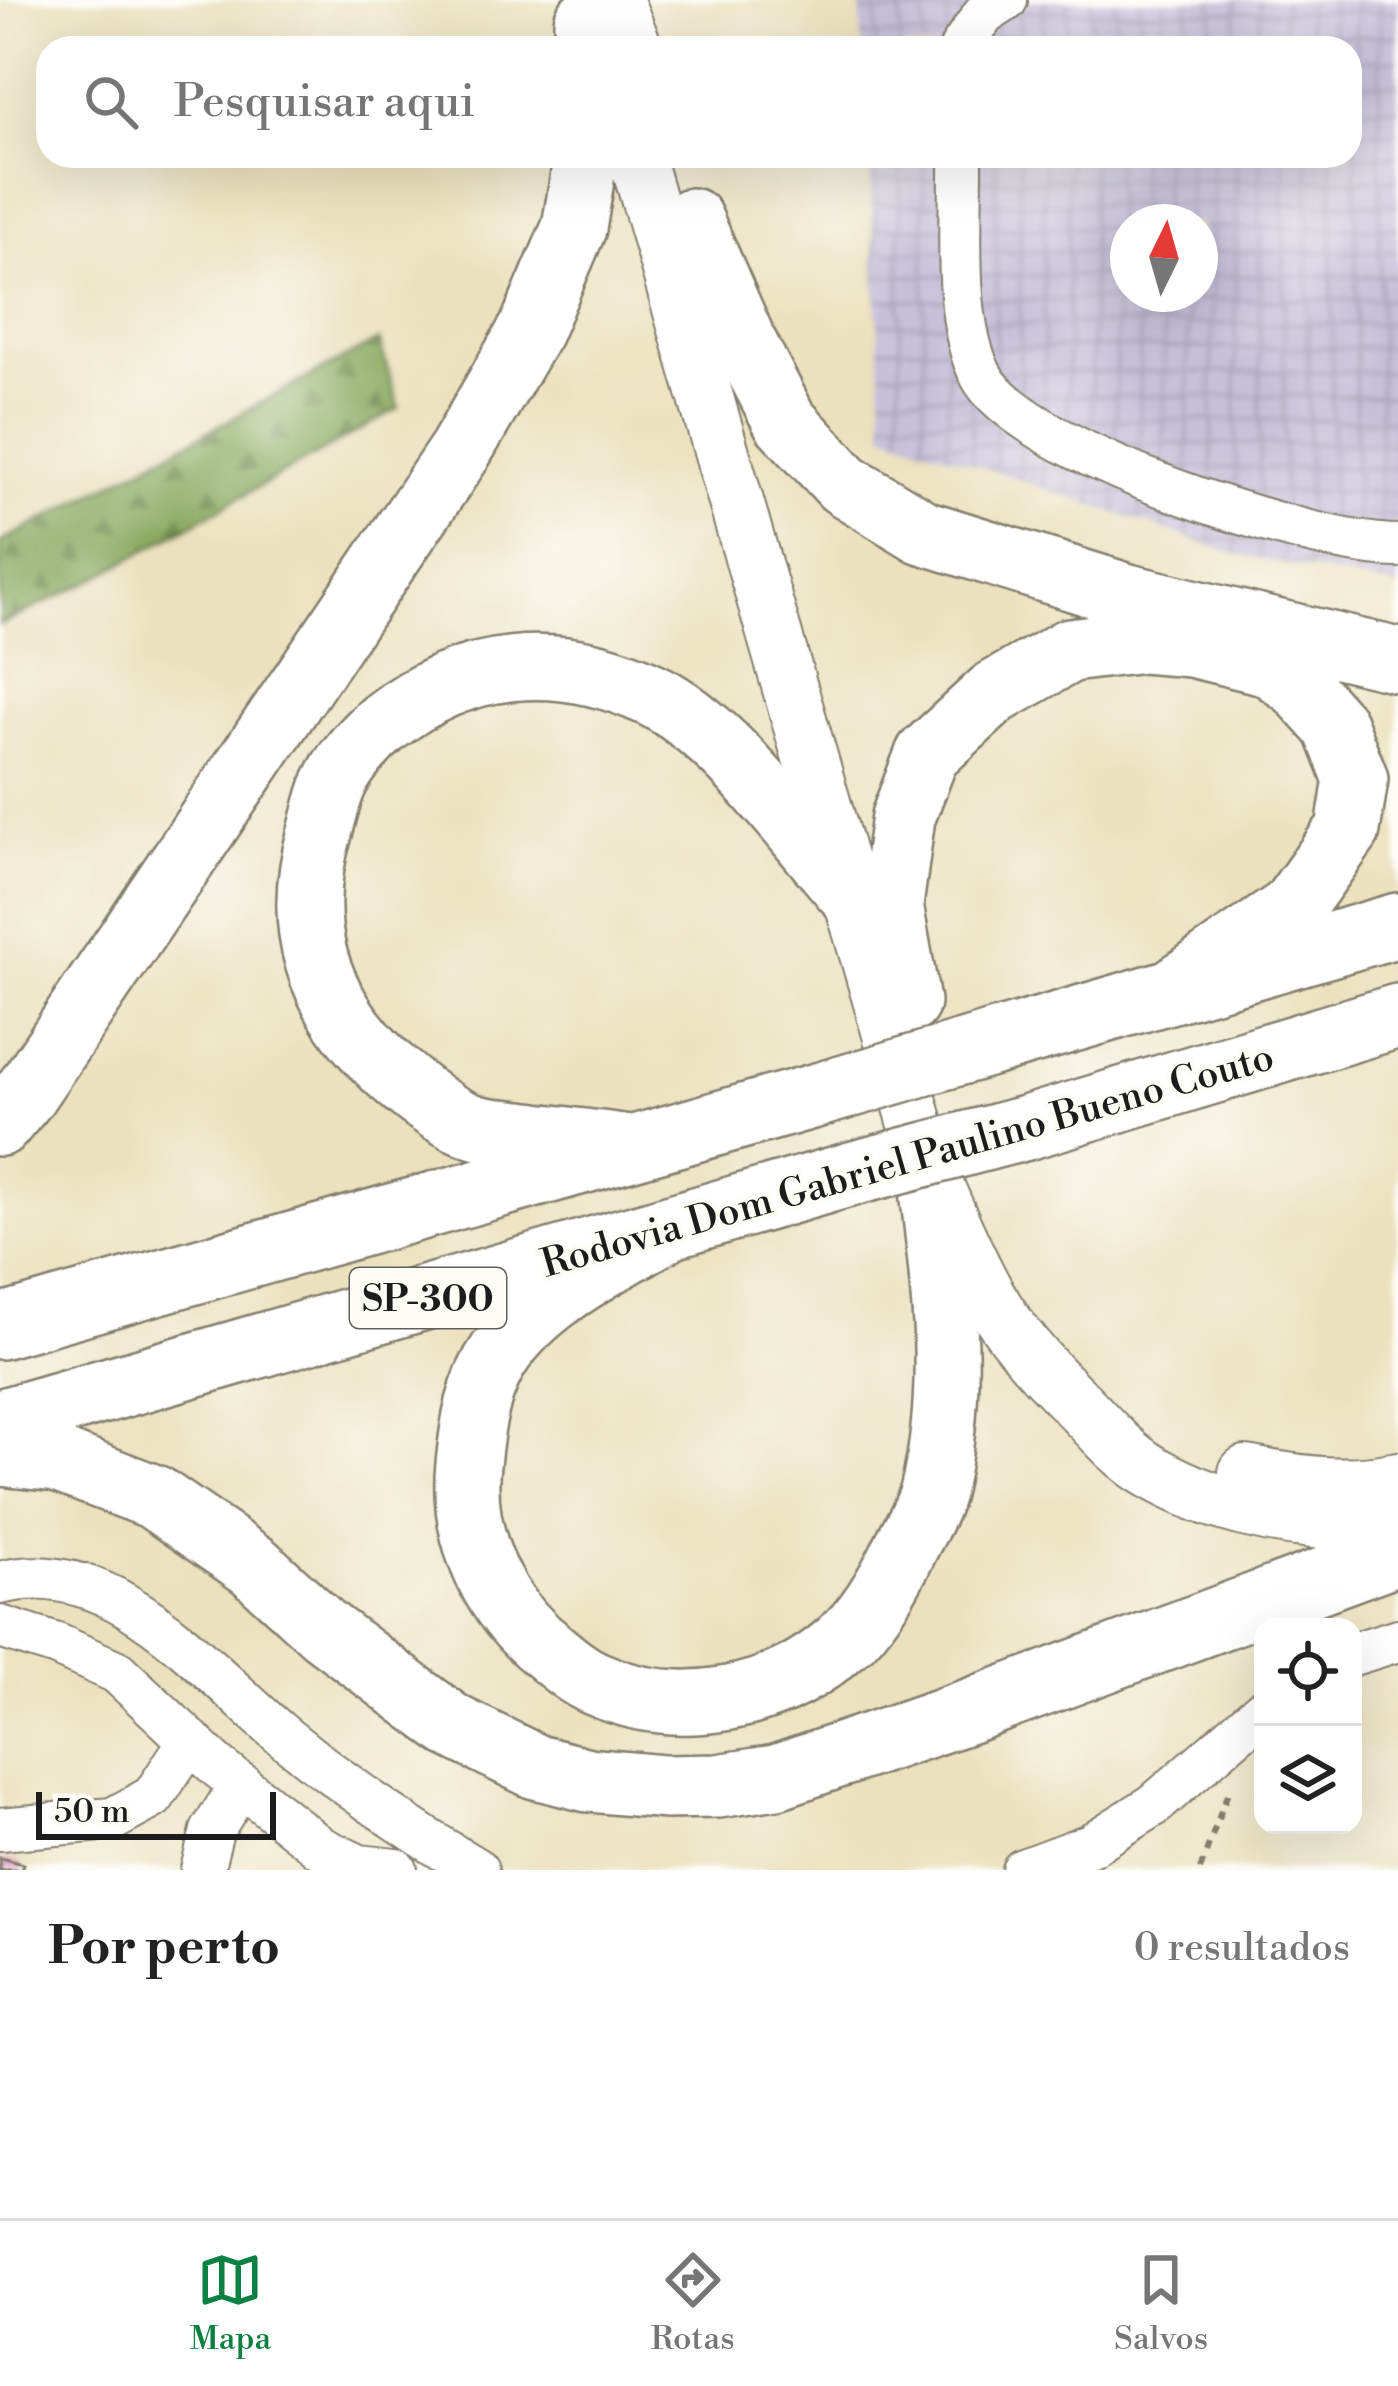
<!DOCTYPE html>
<html lang="pt">
<style>
:root{--surface:#fff;--page:#f6f6f6;--text:#222;--muted:#767676;--line:#e0e0e0;--accent:#0b8043}
body{margin:0;font-family:"Libre Bodoni",serif;background:var(--page);color:var(--text)}
.controls{position:absolute;right:36px;bottom:36px;display:grid;overflow:hidden;border-radius:24px;box-shadow:0 12px 48px #0002}
.controls button{width:108px;height:108px;display:grid;place-items:center;padding:0;border:0;border-bottom:3px solid var(--line);background:var(--surface);color:var(--text);font:60px sans-serif}
.compass{position:absolute;left:1110px;top:204px;width:108px;height:108px;border-radius:50%;background:var(--surface);box-shadow:0 12px 48px #0002;rotate:5deg}
.scale{position:absolute;left:36px;bottom:30px;width:240px;box-sizing:border-box;padding-left:12px;border:6px solid #1c1c1c;border-top:0;font-size:33px;line-height:42px;white-space:nowrap;color:#1c1c1c;-webkit-text-stroke:9px #fdfcf7;paint-order:stroke}
.list{margin:0;padding:0;list-style:none}
h2{display:flex;justify-content:space-between;align-items:center;height:156px;margin:0;padding:0 48px;font-size:51px}
h2 small{font-size:39px;font-weight:400;color:var(--muted)}
.icon{flex:none;width:66px;height:66px;fill:none;stroke:currentColor;stroke-width:2;stroke-linecap:round;stroke-linejoin:round}
.map{position:relative;flex:none;width:1398px;height:1870px;overflow:hidden}
.search{position:absolute;background:var(--surface);box-shadow:0 12px 48px #0002;left:36px;right:36px;top:36px;height:132px;display:flex;align-items:center;gap:30px;box-sizing:border-box;padding:0 42px;border-radius:36px;color:var(--muted);font-size:45px}
.sheet{height:348px;background:var(--surface)}
nav{display:flex;justify-content:space-around;align-items:center;box-sizing:border-box;height:168px;border-top:3px solid var(--line);background:var(--surface);font-size:33px;color:var(--muted)}
nav a{display:grid;justify-items:center;gap:6px}
nav .on{color:var(--accent)}
.map>svg:first-child{display:block}
</style>
<div class="map">
<svg width="1398" height="1870" viewBox="0 0 1398 1870">
<defs>
<pattern id="industrial-grid" width="8" height="8" patternUnits="userSpaceOnUse" patternTransform="scale(3)"><rect width="8" height="8" fill="#c6c0da"/><path d="M0 4h8M4 0v8" fill="none" stroke="#aaa4ba"/></pattern>
<pattern id="forest-firs" width="22" height="20" patternUnits="userSpaceOnUse" patternTransform="scale(3)"><rect width="22" height="20" fill="#87a95d"/><path d="M5 1l3.5 6h-7zM16 11l3.5 6h-7z" fill="#6e894c"/></pattern>
<pattern id="building-cross-hatch" width="8" height="8" patternUnits="userSpaceOnUse" patternTransform="scale(3)"><rect width="8" height="8" fill="#e5a2c9"/><path d="M0 0l8 8M0 8l8-8" fill="none" stroke="#c48bac"/></pattern>
</defs>
<rect width="100%" height="100%" fill="#fdfcf7"/>
<filter id="ink" filterUnits="userSpaceOnUse"><feTurbulence type="fractalNoise" baseFrequency=".00833" numOctaves="2"/><feDisplacementMap in="SourceGraphic" scale="24" xChannelSelector="R" yChannelSelector="G"/><feConvolveMatrix kernelMatrix="1 2 1 2 8 2 1 2 1" color-interpolation-filters="sRGB"/></filter>
<filter id="wash" filterUnits="userSpaceOnUse"><feTurbulence type="fractalNoise" baseFrequency=".004" numOctaves="4" result="noise"/><feDisplacementMap in="SourceGraphic" scale="48" xChannelSelector="R" yChannelSelector="G"/><feGaussianBlur stdDeviation="2.7" result="paint"/><feColorMatrix in="noise" values="0 0 0 0 0 0 0 0 0 0 0 0 0 0 0 0 0 1.4 0 .05"/><feComposite in="paint" operator="in"/></filter>
<g filter="url(#wash)">
<rect width="100%" height="100%" fill="#ebe1be"/>
<!-- industrial -->
<path fill="url(#industrial-grid)" fill-rule="evenodd" d="M 860,0 L 1398,0 L 1398,588 L 1234,554 L 884,433 L 869,156 L 1350,156 L 1350,48 L 862,48 ZM 1128,222 L 1200,222 L 1200,294 L 1128,294 Z"/>
<!-- forest -->
<path fill="url(#forest-firs)" stroke="#52623c" stroke-width="3" d="M 379,340 L 399,408 L 100,576 L 0,625 L 0,543 Z"/>
<g id="blocks">
<!-- building -->
<path fill="url(#building-cross-hatch)" d="M 0,1858 L 23,1864 L 21,1870 L 0,1870 Z"/>
</g>
</g>
<g filter="url(#ink)">
<use href="#blocks" fill-opacity="0" stroke="#847e6d" stroke-width="3"/>
<g fill="none" stroke-linecap="round" stroke-linejoin="round">
<defs>
<path id="minor" d="M 961,48 L 984,14 L 1006,0
M 961,156 C 962,218 952,320 981,375 C 1020,452 1312,546 1398,546
M 0,1583 C 116,1553 207,1674 287,1739 C 346,1787 411,1830 477,1870
M 0,1627 L 57,1645 L 117,1672 L 217,1766 L 321,1848 L 359,1866 L 396,1870
M 1353,1654 L 1398,1640
M 0,1829 L 113,1819 L 153,1797 L 190,1740
M 202,1870 L 212,1831 L 241,1784
M 1023,1870 L 1090,1845 L 1154,1805 L 1263,1710"/>
<path id="major" d="M 615,0 L 635,48
M 636,156 L 930,1172 C 949,1214 966,1257 989,1297 C 1012,1337 1043,1371 1076,1403 C 1099,1426 1121,1454 1150,1471 C 1224,1514 1314,1528 1398,1522
M 1246,1473 C 1297,1483 1346,1490 1398,1479"/>
<path id="highway" d="M 586,22 L 586,48
M 691,220 L 745,344 L 785,421 L 844,484 L 923,532 L 1128,596 L 1398,660
M 908,1002 L 891,905 L 903,817 L 927,755 L 994,693 L 1070,650 L 1143,641 L 1191,645 L 1269,664 L 1299,686 L 1335,726 L 1356,779 L 1348,830 L 1291,909 L 1173,990
M 997,1042 L 1398,925
M 0,1124 L 22,1098 L 460,451 L 531,329 L 574,228 L 586,156
M 1026,1128 L 1398,1016
M 630,1147 C 594,1142 557,1138 521,1133 C 507,1131 490,1131 476,1127 C 443,1117 411,1090 386,1067 C 315,1000 292,923 321,829 C 325,814 328,799 334,785 C 344,762 366,738 385,722 C 463,660 558,651 650,694 C 722,727 795,831 848,891
M 667,1229 C 609,1264 541,1295 501,1352 C 478,1385 472,1425 468,1464 C 461,1531 488,1597 538,1642 C 556,1657 575,1675 597,1684 C 678,1719 776,1702 842,1642 C 870,1617 891,1579 907,1545 C 916,1527 929,1507 933,1488 C 958,1383 942,1278 930,1172
M 0,1327 L 818,1095
M 0,1421 L 855,1173
M 0,1454 L 57,1460 L 154,1497 L 254,1566 L 324,1630 L 451,1725 L 536,1767 L 588,1780 L 665,1787 L 718,1786 L 776,1777 L 975,1709 L 1398,1552"/>
</defs>
<!-- minor casing -->
<use href="#minor" stroke="#847e6d" stroke-width="46"/>
<!-- major casing -->
<use href="#major" stroke="#847e6d" stroke-width="58"/>
<!-- highway casing -->
<use href="#highway" stroke="#847e6d" stroke-width="68"/>
<!-- path -->
<path stroke="#847e6d" stroke-width="6" stroke-dasharray="9 9" stroke-linecap="butt" d="M 1200,1870 L 1229,1789"/>
<!-- minor -->
<use href="#minor" stroke="#fff" stroke-width="42"/>
<!-- major -->
<use href="#major" stroke="#fff" stroke-width="54"/>
<!-- highway -->
<use href="#highway" stroke="#fff" stroke-width="63"/>
<defs>
<path id="highway-bridge" d="M 818,1095 L 997,1042
M 855,1173 L 1026,1128"/>
</defs>
<!-- highway-bridge casing -->
<use href="#highway-bridge" stroke="#847e6d" stroke-width="68" stroke-linecap="butt"/>
<!-- highway-bridge -->
<use href="#highway-bridge" stroke="#fff" stroke-width="63"/>
</g>
</g>
<g text-anchor="middle" stroke-width="9" stroke-linejoin="round" paint-order="stroke">
<!-- shield labels -->
<rect fill="#fdfcf7" stroke="#605f5e" stroke-width="3" x="350" y="1268" width="156" height="60" rx="9"/>
<g font-size="36" font-weight="bold" fill="#1c1c1c">
<text x="428" y="1311">SP-300</text>
</g>
<!-- street labels -->
<g font-size="39" fill="#1c1c1c" stroke="#fdfcf7">
<text transform="translate(907 1159) rotate(-16)" y="14">Rodovia Dom Gabriel Paulino Bueno Couto</text>
</g>
</g>
</svg>
<div class="controls">
<button><svg class="icon" aria-label="locate" viewBox="0 0 24 24"><circle cx="12" cy="12" r="6"/><path d="M12 2v4M12 18v4M2 12h4M18 12h4"/></svg></button>
<button><svg class="icon" aria-label="layers" viewBox="0 0 24 24"><path d="M12 4l9 5-9 5-9-5zM3 14l9 5 9-5"/></svg></button>
</div>
<svg class="compass" viewBox="-18 -18 36 36"><path d="M0-13l5 13h-10z" fill="#e53935"/><path d="M0 13l5-13h-10z" fill="#767676"/></svg>
<div class="scale">50 m</div>
<div class="search"><svg class="icon" aria-label="search" viewBox="0 0 24 24"><circle cx="10" cy="10" r="6"/><path d="M15 15l6 6"/></svg>Pesquisar aqui</div>
</div>
<section class="sheet">
<h2>Por perto<small>0 resultados</small></h2>
<ul class="list">
</ul>
</section>
<nav>
<a class="on"><svg class="icon" aria-label="map" viewBox="0 0 24 24"><path d="M3 6l6-2 6 2 6-2v14l-6 2-6-2-6 2zM9 4v14M15 6v14"/></svg>Mapa</a>
<a><svg class="icon" aria-label="directions" viewBox="0 0 24 24"><path d="M12 3l9 9-9 9-9-9zM9 14v-3h6M13 9l2 2-2 2"/></svg>Rotas</a>
<a><svg class="icon" aria-label="saved" viewBox="0 0 24 24"><path d="M7 4h10v16l-5-4-5 4z"/></svg>Salvos</a>
</nav>
